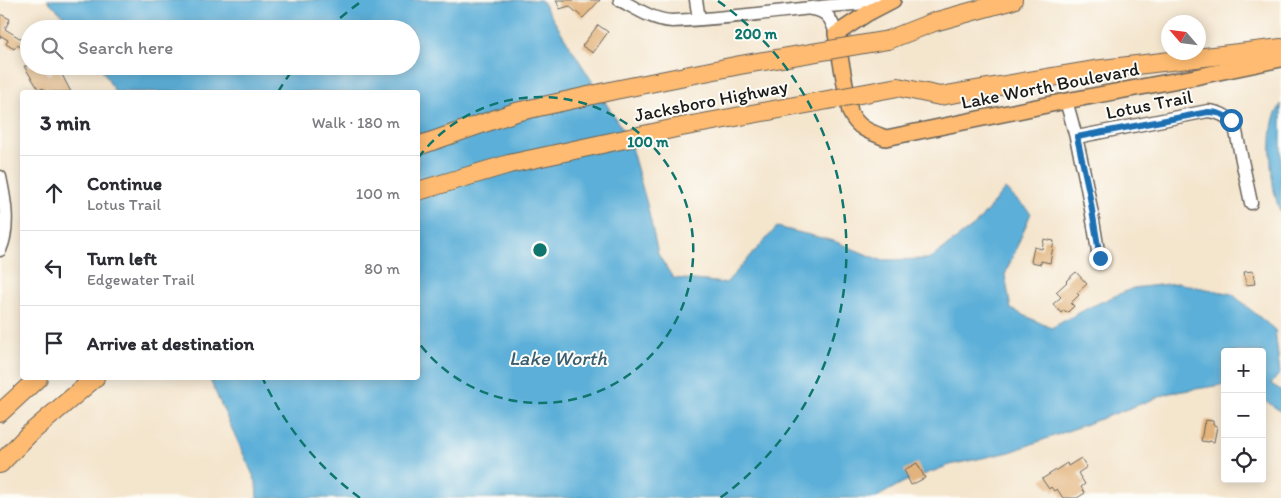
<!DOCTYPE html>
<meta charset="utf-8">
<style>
:root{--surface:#fff;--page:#f2f2f3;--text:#2b2b33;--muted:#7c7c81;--line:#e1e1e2}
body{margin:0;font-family:Itim,sans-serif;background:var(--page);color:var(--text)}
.controls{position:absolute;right:15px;bottom:15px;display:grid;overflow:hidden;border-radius:5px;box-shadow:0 2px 12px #0003}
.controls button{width:45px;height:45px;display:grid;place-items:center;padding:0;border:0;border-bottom:1px solid var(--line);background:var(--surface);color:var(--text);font:25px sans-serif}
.compass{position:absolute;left:1161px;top:15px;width:45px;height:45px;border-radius:50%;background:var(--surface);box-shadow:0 2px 12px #0003;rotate:298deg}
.stop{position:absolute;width:15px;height:15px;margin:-11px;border:4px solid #1f6fb2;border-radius:50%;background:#fff}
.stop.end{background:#1f6fb2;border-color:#fff;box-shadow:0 1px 5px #0008}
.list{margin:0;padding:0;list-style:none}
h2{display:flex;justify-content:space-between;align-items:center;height:65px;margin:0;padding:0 20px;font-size:21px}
h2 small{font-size:16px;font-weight:400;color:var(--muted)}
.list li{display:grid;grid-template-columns:32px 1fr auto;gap:15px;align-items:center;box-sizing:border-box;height:75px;padding:0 20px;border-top:1px solid var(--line)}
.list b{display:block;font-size:19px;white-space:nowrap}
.list p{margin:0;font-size:16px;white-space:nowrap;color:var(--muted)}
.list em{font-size:16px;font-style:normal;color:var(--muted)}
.icon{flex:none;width:28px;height:28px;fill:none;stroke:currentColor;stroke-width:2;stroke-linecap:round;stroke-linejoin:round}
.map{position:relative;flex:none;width:1281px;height:498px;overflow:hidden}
.search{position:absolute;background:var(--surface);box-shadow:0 2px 12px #0003;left:20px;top:20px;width:400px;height:55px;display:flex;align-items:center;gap:12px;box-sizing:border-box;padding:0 18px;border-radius:28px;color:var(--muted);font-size:19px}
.panel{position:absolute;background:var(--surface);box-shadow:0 2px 12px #0003;left:20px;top:90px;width:400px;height:290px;border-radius:5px}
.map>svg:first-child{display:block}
</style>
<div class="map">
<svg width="1281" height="498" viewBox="0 0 1281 498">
<rect width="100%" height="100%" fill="#fdfcf7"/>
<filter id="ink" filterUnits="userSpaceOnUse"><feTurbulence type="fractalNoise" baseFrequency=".02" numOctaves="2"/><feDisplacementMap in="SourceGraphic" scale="10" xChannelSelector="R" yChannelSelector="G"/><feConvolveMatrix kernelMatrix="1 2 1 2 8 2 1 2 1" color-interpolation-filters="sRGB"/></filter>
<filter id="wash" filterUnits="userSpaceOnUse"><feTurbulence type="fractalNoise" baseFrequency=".0096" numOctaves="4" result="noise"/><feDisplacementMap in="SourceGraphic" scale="20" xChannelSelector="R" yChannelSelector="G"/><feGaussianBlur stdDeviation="1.12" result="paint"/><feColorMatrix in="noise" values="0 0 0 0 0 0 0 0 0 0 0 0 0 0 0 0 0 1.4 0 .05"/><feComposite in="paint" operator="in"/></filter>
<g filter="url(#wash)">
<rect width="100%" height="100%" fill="#f4e5cd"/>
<!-- water -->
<path fill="#5cafd8" stroke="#3c667a" d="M 47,0 L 541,0 L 629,140 L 647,204 L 658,254 L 673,278 L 726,283 L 777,227 L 834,241 L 880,260 L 930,259 L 977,223 L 1005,189 L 1031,213 L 1005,275 L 1011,309 L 1051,328 L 1090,307 L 1133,288 L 1177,283 L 1232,294 L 1275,330 L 1280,373 L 1271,384 L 1281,390 L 1281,412 L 1262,398 L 1262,352 L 1225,352 L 1225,386 L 1222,385 L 1170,393 L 1095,421 L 1010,452 L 950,465 L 904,482 L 875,498 L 257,498 L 256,482 L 209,378 L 418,378 L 418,92 L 115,92 L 100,66 L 411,66 L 411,29 L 77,29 Z
M 1281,104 L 1281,212 C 1270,193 1268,140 1274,118 C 1275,114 1279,109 1281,104 Z"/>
<g id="blocks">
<!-- building -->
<path fill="#e2b37b" d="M 556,0 L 600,0 L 583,18 L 569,6 L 560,9 Z
M 0,14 L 10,19 L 5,29 L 26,42 L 23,48 L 17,45 L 14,49 L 6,44 L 8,40 L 1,36 L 0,38 Z
M 598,25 L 608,32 L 593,53 L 582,46 Z
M 24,66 L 42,66 L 48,75 L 59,69 L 71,92 L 45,92 L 43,88 L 39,90 Z
M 1044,239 L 1054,241 L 1050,263 L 1041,261 L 1041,264 L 1031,262 L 1034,247 L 1042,249 Z
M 1253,271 L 1255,284 L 1246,285 L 1244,272 Z
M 1076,272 L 1087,284 L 1077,293 L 1079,295 L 1071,303 L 1074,306 L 1067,313 L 1064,310 L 1061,313 L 1053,304 L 1061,297 L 1056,292 L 1067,282 L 1066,281 Z
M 1206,420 L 1213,421 L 1213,425 L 1217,426 L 1214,442 L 1209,441 L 1209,442 L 1201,441 L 1204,423 L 1205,424 Z
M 1081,458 L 1087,467 L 1078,473 L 1085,484 L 1081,487 L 1085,493 L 1077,498 L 1063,498 L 1057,489 L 1054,491 L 1051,487 L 1049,489 L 1042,479 L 1067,463 L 1068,466 Z
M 917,463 L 925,478 L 911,485 L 904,470 Z"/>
</g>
</g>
<g filter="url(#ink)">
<use href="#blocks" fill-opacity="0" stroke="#68625a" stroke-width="1"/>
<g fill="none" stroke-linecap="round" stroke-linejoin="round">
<defs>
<path id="minor" d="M 620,0 C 637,9 653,20 672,21 C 722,19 772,12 821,7 C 842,4 861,5 882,0
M 696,0 L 699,19
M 811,9 C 827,10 832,20 836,34
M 1066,101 C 1082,154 1091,204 1099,258
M 1077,137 L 1208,111 C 1220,112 1229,116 1235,127 L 1251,203
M 0,177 C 5,200 10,228 0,250"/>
<path id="major" d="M 893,0 L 868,13 L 836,34 L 850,112 C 858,129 870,132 886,138 L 1066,101 L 1195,77 L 1281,59"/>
<path id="highway" d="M 888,40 L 934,22 L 1013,0
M 898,87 L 940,96 L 1094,70 L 1281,48
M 0,413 L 38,378
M 0,464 L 28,435 L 95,378"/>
</defs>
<!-- minor casing -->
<use href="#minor" stroke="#68625a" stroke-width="15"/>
<!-- major casing -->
<use href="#major" stroke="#68625a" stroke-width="18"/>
<!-- highway casing -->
<use href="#highway" stroke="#68625a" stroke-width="20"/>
<!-- minor -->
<use href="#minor" stroke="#fff" stroke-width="12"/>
<!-- major -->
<use href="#major" stroke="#febb71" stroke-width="15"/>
<!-- highway -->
<use href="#highway" stroke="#febb71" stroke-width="18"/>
<defs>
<path id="highway-bridge" d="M 418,146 L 516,112 L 615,90 L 740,65 L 888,40
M 418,191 L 509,164 L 676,128 L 898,87"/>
</defs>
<!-- highway-bridge casing -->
<use href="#highway-bridge" stroke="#68625a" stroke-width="20" stroke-linecap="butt"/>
<!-- highway-bridge -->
<use href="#highway-bridge" stroke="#febb71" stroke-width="18"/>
</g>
</g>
<g fill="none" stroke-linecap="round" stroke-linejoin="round" filter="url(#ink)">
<!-- route -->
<path stroke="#1f6fb2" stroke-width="6" d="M 1100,258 L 1089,192 L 1077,137 L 1208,112 C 1218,112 1224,114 1231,120"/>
</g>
<!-- distance rings -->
<g fill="none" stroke="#0f766e" stroke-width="2.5" stroke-dasharray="9 6">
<path d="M418 158A153 153 0 1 1 418 342"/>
<path d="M360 498A306 306 0 0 1 263 379M278 92A306 306 0 0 1 294 68M329 28A306 306 0 0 1 362 1M718 1A306 306 0 0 1 720 498"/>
</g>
<g text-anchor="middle" stroke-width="4" stroke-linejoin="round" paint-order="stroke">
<!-- street labels -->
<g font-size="19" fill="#1c1c1c" stroke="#fdfcf7">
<text transform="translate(1050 85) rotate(-11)" y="7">Lake Worth Boulevard</text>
<text transform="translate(711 100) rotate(-11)" y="7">Jacksboro Highway</text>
<text transform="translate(1149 104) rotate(-11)" y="7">Lotus Trail</text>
</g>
<!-- water labels -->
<g font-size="20" font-style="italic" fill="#395e71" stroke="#fdfcf7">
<text x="558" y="365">Lake Worth</text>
</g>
</g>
<circle cx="540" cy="250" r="8" fill="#0f766e" stroke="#fdfcf7" stroke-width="2.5"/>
<g font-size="15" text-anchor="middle" font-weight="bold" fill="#0f766e" stroke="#fdfcf7" stroke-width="4" stroke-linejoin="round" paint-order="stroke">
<text x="756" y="39">200 m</text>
<text x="648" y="147">100 m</text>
</g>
</svg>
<div class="controls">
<button>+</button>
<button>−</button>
<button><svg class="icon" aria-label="locate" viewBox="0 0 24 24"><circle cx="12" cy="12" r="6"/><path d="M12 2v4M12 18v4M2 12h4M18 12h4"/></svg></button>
</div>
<svg class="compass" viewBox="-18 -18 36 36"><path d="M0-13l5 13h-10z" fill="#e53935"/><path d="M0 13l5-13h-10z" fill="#7c7c81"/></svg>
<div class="stop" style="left:1231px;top:120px"></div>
<div class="stop end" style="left:1100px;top:258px"></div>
<div class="search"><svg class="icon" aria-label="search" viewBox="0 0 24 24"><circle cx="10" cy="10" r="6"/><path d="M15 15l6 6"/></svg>Search here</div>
<section class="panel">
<h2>3 min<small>Walk · 180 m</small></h2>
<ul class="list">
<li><svg class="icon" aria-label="ahead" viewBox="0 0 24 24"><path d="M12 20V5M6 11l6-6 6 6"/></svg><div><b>Continue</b><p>Lotus Trail</p></div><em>100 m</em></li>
<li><svg class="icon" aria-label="left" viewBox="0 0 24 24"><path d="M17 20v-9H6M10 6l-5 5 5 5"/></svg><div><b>Turn left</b><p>Edgewater Trail</p></div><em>80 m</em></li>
<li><svg class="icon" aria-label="arrive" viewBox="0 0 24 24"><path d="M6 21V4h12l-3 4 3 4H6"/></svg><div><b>Arrive at destination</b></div></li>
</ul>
</section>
</div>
